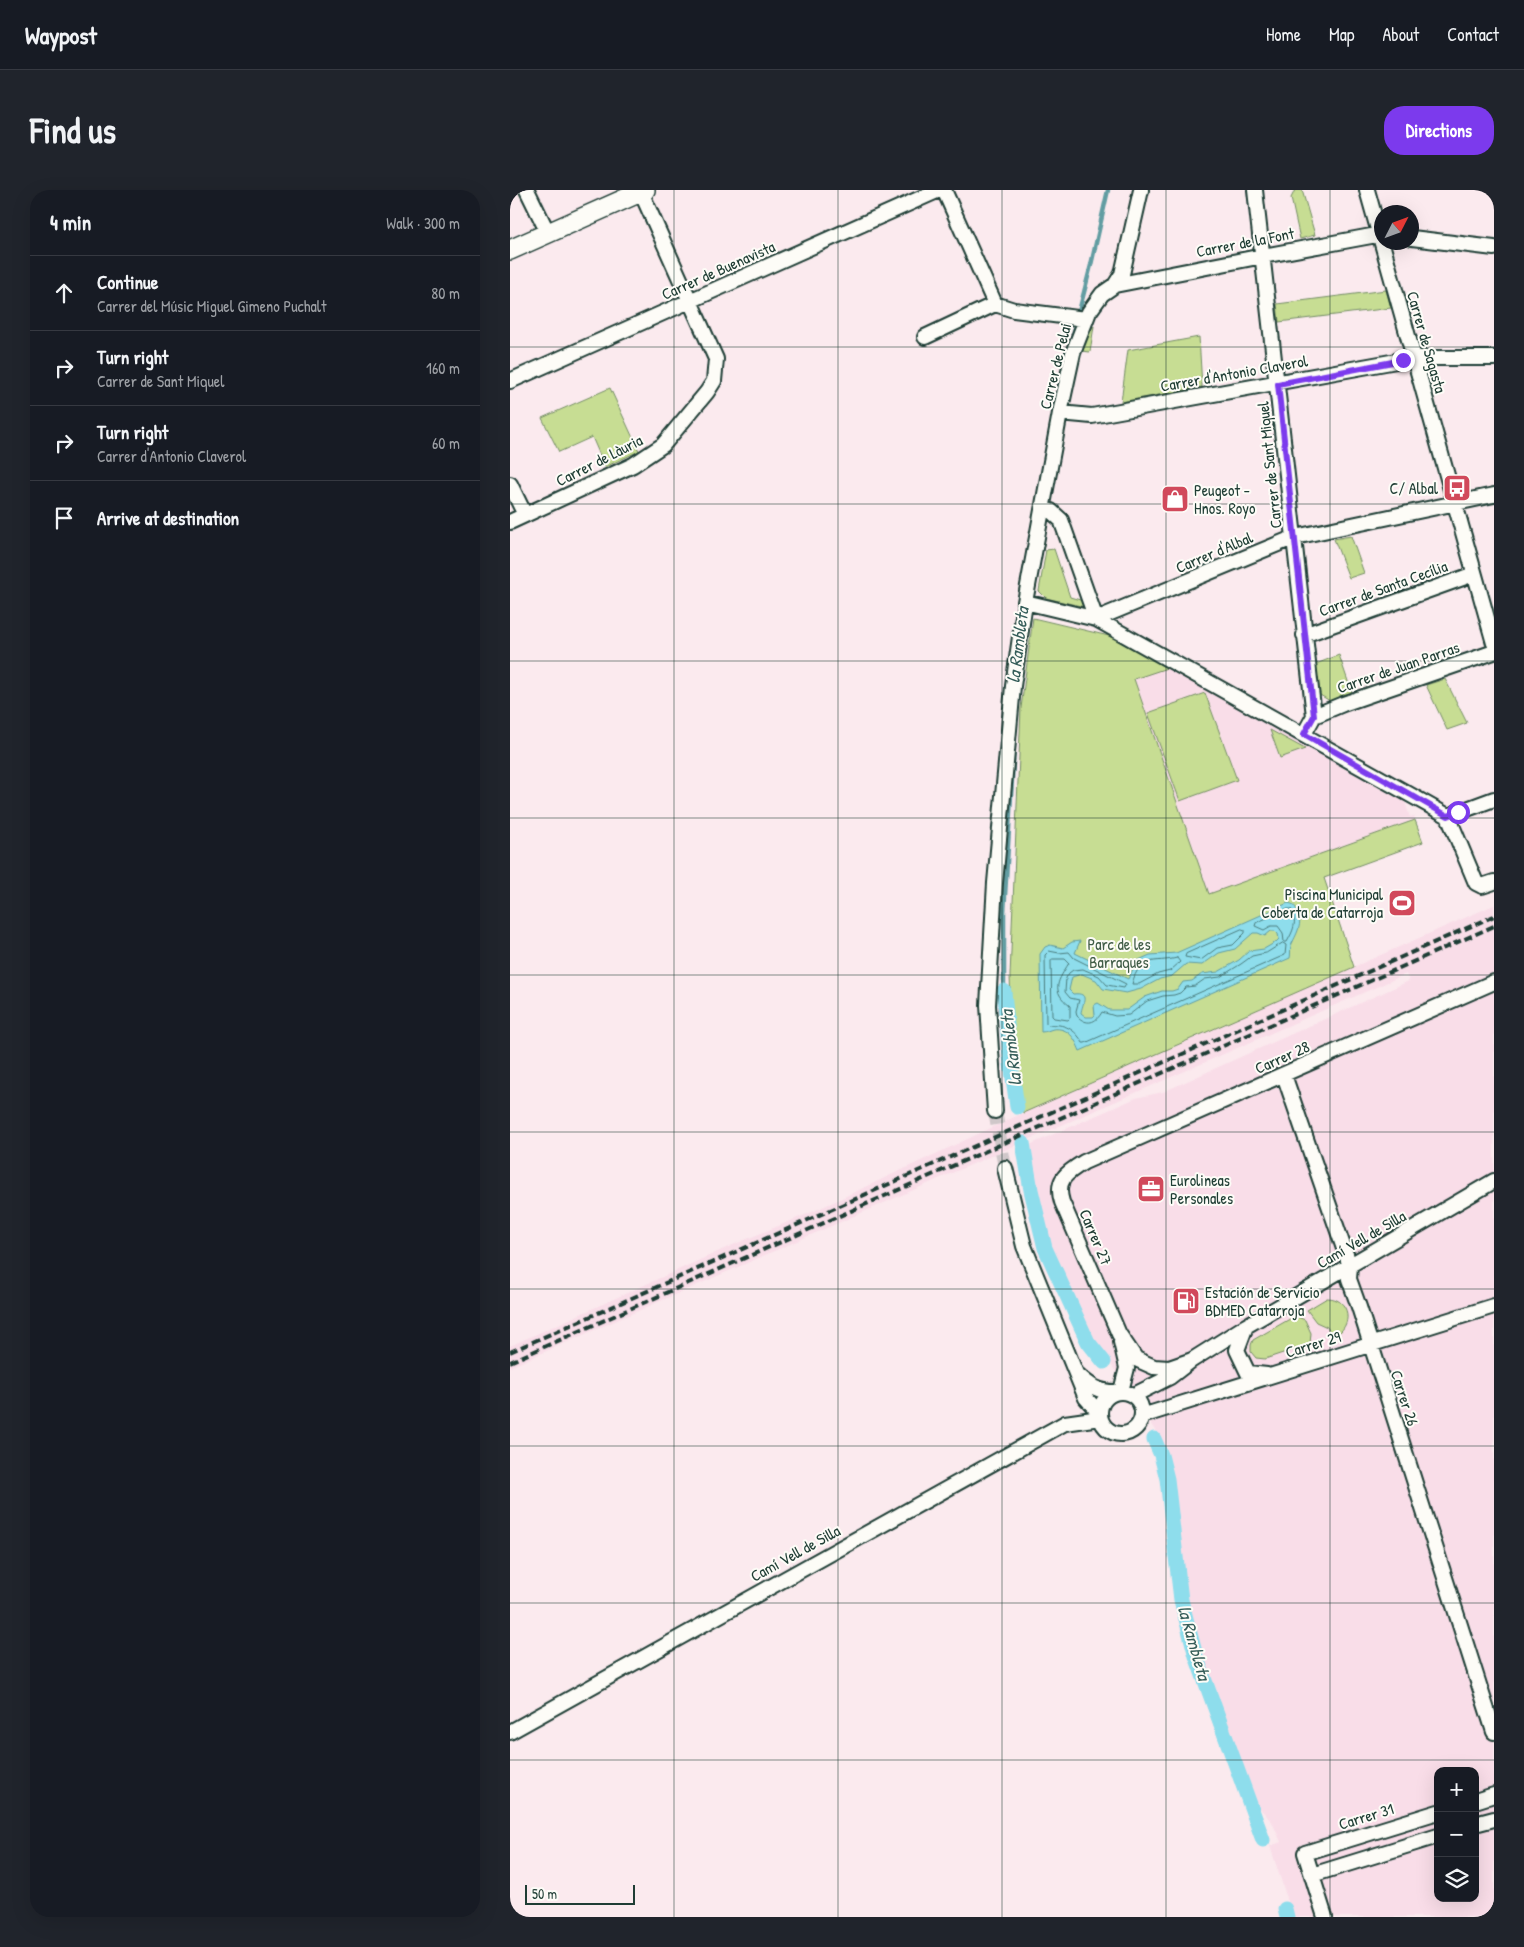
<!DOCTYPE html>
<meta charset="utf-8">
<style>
:root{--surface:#171b24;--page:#20242c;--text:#f1f3f6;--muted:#9ea1a6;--line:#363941;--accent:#7c3aed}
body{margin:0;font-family:"Patrick Hand",sans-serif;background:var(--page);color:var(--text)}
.controls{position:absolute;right:15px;bottom:15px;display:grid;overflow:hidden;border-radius:10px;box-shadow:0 5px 20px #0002}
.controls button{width:45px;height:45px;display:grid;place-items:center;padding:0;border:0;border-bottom:1px solid var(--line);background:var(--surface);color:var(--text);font:25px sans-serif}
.compass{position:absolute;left:864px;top:15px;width:45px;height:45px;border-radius:50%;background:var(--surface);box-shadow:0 5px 20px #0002;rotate:48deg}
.scale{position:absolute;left:15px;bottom:12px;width:110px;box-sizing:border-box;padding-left:5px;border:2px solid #1f3d34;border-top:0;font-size:14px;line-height:18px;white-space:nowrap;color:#1f3d34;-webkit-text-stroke:4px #fdfcf7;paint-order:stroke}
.stop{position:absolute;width:15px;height:15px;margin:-11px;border:4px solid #7c3aed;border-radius:50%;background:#fff}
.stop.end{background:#7c3aed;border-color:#fff;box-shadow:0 1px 5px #0008}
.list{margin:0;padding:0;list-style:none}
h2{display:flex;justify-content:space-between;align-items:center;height:65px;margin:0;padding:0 20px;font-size:21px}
h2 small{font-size:16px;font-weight:400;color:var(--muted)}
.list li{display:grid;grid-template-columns:32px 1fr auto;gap:15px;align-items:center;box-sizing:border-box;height:75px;padding:0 20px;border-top:1px solid var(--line)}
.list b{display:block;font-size:19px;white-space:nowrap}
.list p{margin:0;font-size:16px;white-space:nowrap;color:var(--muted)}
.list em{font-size:16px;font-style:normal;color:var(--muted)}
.icon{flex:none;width:28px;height:28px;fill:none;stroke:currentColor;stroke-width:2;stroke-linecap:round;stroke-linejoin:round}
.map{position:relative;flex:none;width:984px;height:1727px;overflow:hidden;border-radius:20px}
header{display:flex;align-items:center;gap:30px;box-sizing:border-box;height:70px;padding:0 25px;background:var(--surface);border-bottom:1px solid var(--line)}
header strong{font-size:24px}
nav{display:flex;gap:28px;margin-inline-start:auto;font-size:18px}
.intro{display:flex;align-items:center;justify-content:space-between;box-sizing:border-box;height:120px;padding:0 30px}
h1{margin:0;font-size:35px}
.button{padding:12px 22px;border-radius:20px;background:var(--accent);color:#fff;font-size:18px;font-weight:700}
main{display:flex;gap:30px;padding:0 30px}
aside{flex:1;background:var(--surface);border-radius:20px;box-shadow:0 5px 20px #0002}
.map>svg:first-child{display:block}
</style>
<header>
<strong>Waypost</strong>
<nav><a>Home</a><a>Map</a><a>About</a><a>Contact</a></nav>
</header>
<div class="intro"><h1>Find us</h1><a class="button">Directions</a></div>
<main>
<aside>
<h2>4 min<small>Walk · 300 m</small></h2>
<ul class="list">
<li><svg class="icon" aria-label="ahead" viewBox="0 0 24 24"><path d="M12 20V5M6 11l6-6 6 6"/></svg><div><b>Continue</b><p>Carrer del Músic Miguel Gimeno Puchalt</p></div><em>80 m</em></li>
<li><svg class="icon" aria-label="right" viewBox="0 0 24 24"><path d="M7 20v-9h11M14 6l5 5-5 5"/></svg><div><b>Turn right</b><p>Carrer de Sant Miquel</p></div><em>160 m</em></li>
<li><svg class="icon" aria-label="right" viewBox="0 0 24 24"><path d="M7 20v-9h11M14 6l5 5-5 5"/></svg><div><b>Turn right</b><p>Carrer d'Antonio Claverol</p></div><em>60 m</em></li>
<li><svg class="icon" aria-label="arrive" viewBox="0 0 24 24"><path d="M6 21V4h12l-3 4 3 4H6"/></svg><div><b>Arrive at destination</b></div></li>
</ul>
</aside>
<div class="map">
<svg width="984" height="1727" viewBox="0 0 984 1727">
<rect width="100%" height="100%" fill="#fbeaee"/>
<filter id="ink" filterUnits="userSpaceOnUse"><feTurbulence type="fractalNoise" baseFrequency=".02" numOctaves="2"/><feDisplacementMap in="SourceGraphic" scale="10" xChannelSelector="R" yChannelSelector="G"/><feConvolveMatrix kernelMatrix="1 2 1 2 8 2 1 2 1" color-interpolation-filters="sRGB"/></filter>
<g filter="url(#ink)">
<!-- built -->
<path fill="#f9dde8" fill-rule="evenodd" d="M 657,478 L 895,612 L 900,627 L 904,626 L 905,630 L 699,705 L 624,489 Z
M 984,715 L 984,1727 L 783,1727 L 760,1656 L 771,1652 L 762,1632 L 747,1615 L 683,1436 L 677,1405 L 661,1281 L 654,1254 L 584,1149 L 546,1070 L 539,1049 L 531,1012 L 524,999 L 517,956 L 626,908 L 653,902 L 899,791 L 896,784 L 0,1177 L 0,1156 L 225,1054 L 302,1022 L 513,923 ZM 928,1581 L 965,1581 L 965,1708 L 928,1708 Z"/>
<!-- green -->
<path fill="#c7dd93" stroke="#738d64" d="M 785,0 L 792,0 L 805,45 L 790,49 L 781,8 Z
M 876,100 L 881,118 L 769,132 L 767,114 Z
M 584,136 L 580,162 L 571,161 L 574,148 Z
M 689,147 L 692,197 L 611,212 L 618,160 Z
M 100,198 L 129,261 L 95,277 L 82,247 L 49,262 L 32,228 Z
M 841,346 L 854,383 L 839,388 L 824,349 Z
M 544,359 L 560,407 L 577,412 L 575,417 L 536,408 L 529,401 L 536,360 Z
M 523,428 L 599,446 L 615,453 L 657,478 L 624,489 L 699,704 L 905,630 L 913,652 L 814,688 L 844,777 L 513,923 L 502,841 L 500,786 L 511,518 Z
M 829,465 L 842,503 L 820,511 L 810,505 L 806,474 Z
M 935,489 L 957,533 L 937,540 L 916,495 Z
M 695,503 L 727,590 L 670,611 L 638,523 Z
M 760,540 L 795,559 L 770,568 Z
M 817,1108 C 840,1108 845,1136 823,1147 L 817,1137 L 806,1132 L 797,1120 Z
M 785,1126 L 795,1130 L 801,1143 L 800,1154 L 755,1169 L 746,1168 L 741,1162 L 741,1155 L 743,1150 Z"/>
<!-- water -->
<path fill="#8eddec" stroke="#629da2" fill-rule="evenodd" d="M 778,713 C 784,714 785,716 787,721 C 794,734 786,744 781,756 C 780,760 781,764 780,768 L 570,861 C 565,849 559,837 543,839 C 539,840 536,842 531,842 L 530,764 L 535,757 L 540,755 L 553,758 L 562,752 L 570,751 L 565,763 L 618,789 L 627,771 L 631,769 L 640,765 L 666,763 ZM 761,741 L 765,741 L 768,744 L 769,749 L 766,752 L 754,759 L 739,761 L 729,770 L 708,782 L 692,784 L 682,791 L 673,792 L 668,799 L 662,801 L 652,801 L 635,807 L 617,820 L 599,820 L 588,813 L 584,815 L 585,825 L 583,827 L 576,827 L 571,823 C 572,814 581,802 563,804 L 559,800 L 562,787 L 572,784 L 586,790 L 593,799 L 616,803 L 631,799 L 650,789 L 662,786 L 676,774 L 692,775 L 709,763 L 725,759 L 743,743 L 748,743 L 755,746 Z"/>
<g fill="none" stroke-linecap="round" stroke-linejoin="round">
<!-- shore -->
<path stroke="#4b7d7e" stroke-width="1" d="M 778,719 L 781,719 C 788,732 783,741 777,752 L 774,752 L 773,743 L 768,736 L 761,736 L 754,740 L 745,736 L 746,733 Z
M 732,739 L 735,740 L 735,743 L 723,755 L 707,758 L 691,770 L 675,767 L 676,764 Z
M 773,753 L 776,755 L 775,765 L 575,853 L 573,853 C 565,839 554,833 538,835 L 536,833 L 535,765 L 539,761 L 549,763 L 559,762 L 564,768 L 616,794 L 614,798 L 597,795 L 589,786 L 573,779 L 563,780 L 559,783 L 556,788 L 555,802 L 560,808 L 569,810 L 566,821 L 567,826 C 577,836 586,833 592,822 L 605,826 L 619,825 L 637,811 L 653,806 L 664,805 L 670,803 L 676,797 L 685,796 L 695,789 L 710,787 L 731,774 L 742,766 L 756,763 Z
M 667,768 L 670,772 L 660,781 L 648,784 L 629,794 L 622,794 C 630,764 644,774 667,768 Z
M 543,769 L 555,769 L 559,773 C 548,791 540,800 560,816 L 560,828 L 558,830 L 544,828 L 542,826 L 541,771 Z"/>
<!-- stream -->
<path stroke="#629da2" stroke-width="4.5" d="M 562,149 L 581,75 L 598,0
M 494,801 L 494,722 L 505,539"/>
<!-- canal -->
<path stroke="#8eddec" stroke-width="15" d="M 494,801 L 500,866 L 507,917
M 513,953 L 521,1000 L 535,1058 L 578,1152 L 594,1172
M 644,1249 L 651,1265 L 657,1289 L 671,1410 L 686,1466 L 753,1650
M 775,1719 L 777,1727"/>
<!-- street-tunnel -->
<path stroke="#cfc7c9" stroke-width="14" stroke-dasharray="14 7" stroke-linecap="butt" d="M 485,921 L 495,978"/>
<defs>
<path id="street" d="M 17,0 L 38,43
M 434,0 L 485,114
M 745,0 L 804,526 L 794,544
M 857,0 L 984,453
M 902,48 L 984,58
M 605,95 L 753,66 L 872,44
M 415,147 L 485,114 L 504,120 L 575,129
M 0,191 L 429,0
M 550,223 L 582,226 L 903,168 L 984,168
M 0,294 L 15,325
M 533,319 L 541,321 L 551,330 L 586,429 L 785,347 L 984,305
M 0,332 L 123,275 L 153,255 L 197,202 L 204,191 L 206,169 L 131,2
M 515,412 L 586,429 L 938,626 L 966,693 L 972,696 L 984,692
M 794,445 L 964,384
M 804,526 L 833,514 L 984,462
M 938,626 L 984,609
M 774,885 L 840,1076 L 839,1089 L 849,1117 L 984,1542
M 485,921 L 478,815 L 485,693 L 503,496 L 515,412 L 550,223 L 563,163 L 579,122 L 592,104 L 605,95 L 612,84 L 631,0
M 495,978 L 514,1056 L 576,1208 L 590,1224
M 736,1136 L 727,1160 L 738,1183 L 757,1185
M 682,1170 L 659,1178 L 644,1177 L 626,1169 L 609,1144 L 552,1012 C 545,990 556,983 574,972 L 984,792
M 568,1185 C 580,1196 588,1202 605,1202
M 611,1201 L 617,1178 L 611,1152
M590 1223a21 21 0 1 1 42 0a21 21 0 1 1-42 0Z
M 624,1205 L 660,1187 L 682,1170 L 736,1136 L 984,991
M 632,1226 L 984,1116
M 0,1542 L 555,1233 L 590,1228
M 965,1611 L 984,1605
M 965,1634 L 984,1629
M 802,1685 L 928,1646
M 815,1727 L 795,1663 L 928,1622"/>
<path id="secondary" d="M 0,60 L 135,0"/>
</defs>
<!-- street casing -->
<use href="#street" stroke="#1f3d34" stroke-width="18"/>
<!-- secondary casing -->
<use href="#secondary" stroke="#1f3d34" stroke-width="22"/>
<!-- street -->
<use href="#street" stroke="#fdfcf7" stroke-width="14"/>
<!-- secondary -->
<use href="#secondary" stroke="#fdfcf7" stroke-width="19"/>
<!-- rail -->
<path stroke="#1f3d34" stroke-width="4" stroke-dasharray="8 4" stroke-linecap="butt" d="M 0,1162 L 984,726
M 0,1172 L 984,736"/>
</g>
</g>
<g fill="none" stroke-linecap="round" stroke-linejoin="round" filter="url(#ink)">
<!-- route -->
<path stroke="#7c3aed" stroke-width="6" d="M 893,170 L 768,194 L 804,526 L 794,544 L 938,626 L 948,622"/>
</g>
<!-- grid -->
<path fill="none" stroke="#1f3d34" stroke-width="1" stroke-opacity="0.55" d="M 164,0 L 164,1727M 328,0 L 328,1727M 492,0 L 492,1727M 656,0 L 656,1727M 820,0 L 820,1727M 0,157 L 984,157M 0,314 L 984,314M 0,471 L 984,471M 0,628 L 984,628M 0,785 L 984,785M 0,942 L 984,942M 0,1099 L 984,1099M 0,1256 L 984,1256M 0,1413 L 984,1413M 0,1570 L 984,1570"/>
<!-- icons -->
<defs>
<symbol id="bus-square" viewBox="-11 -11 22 22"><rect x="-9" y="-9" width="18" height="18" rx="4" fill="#d1495b" stroke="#fdfcf7"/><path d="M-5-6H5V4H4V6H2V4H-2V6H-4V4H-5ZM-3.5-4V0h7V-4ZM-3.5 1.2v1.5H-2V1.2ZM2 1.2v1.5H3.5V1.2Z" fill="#fff"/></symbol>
<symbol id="shop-square" viewBox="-11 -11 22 22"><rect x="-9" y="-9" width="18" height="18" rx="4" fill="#d1495b" stroke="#fdfcf7"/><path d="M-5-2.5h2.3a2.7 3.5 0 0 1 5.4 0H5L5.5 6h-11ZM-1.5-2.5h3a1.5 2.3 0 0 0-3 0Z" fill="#fff"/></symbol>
<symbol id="stadium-square" viewBox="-11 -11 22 22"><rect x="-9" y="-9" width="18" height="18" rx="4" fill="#d1495b" stroke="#fdfcf7"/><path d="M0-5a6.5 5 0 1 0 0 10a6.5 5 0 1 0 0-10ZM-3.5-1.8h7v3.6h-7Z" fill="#fff"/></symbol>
<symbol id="office-square" viewBox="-11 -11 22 22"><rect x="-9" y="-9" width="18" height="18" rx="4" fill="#d1495b" stroke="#fdfcf7"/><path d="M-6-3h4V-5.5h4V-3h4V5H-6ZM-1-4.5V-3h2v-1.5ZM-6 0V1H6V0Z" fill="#fff"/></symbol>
<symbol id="fuel-square" viewBox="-11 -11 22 22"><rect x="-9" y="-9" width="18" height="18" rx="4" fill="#d1495b" stroke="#fdfcf7"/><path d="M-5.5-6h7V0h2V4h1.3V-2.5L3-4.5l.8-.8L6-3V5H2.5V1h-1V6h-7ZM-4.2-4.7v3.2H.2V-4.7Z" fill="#fff"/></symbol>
</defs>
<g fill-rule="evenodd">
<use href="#bus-square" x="931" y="282" width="32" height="32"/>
<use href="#shop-square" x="649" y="293" width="32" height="32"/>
<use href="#stadium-square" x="876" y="697" width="32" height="32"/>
<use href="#office-square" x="625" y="983" width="32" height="32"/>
<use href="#fuel-square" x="660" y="1095" width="32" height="32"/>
</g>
<g text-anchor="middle" stroke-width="4" stroke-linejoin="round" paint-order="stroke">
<!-- street labels -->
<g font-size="16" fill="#1f3d34" stroke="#fdfcf7">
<text transform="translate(735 52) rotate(-11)" y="6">Carrer de la Font</text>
<text transform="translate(208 80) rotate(-24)" y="6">Carrer de Buenavista</text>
<text transform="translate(917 152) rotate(74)" y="6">Carrer de Sagasta</text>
<text transform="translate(545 176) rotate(-76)" y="6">Carrer de Pelai</text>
<text transform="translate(724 183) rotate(-10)" y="6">Carrer d'Antonio Claverol</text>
<text transform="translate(89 270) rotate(-27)" y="6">Carrer de Làuria</text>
<text transform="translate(759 275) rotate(-96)" y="6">Carrer de Sant Miquel</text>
<text transform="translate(704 362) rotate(-23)" y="6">Carrer d'Albal</text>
<text transform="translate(873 398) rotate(-20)" y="6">Carrer de Santa Cecília</text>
<text transform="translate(888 477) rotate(-19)" y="6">Carrer de Juan Parras</text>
<text transform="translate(772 867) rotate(-24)" y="6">Carrer 28</text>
<text transform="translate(586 1047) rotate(67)" y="6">Carrer 27</text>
<text transform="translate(851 1049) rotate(-30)" y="6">Camí Vell de Silla</text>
<text transform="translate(803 1154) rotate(-17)" y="6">Carrer 29</text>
<text transform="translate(895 1208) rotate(72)" y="6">Carrer 26</text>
<text transform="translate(285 1363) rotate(-29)" y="6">Camí Vell de Silla</text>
<text transform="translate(856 1626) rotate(-17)" y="6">Carrer 31</text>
</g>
<!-- poi labels -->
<g font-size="16" fill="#1f3d34" stroke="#fdfcf7" text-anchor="start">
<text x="928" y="304" text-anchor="end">C/ Albal</text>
<text x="684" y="306">Peugeot -<tspan x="684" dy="18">Hnos. Royo</tspan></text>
<text x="873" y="710" text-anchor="end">Piscina Municipal<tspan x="873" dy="18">Coberta de Catarroja</tspan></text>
<text x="660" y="996">Eurolineas<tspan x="660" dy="18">Personales</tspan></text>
<text x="695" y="1108">Estación de Servicio<tspan x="695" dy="18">BDMED Catarroja</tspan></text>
</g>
<!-- park labels -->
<g font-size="16" fill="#415d47" stroke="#fdfcf7">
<text x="609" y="760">Parc de les<tspan x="609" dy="18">Barraques</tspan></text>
</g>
<!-- water labels -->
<g font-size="18" font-style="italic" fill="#355d59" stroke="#fdfcf7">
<text transform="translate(508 455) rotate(-83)" y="6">la Rambleta</text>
<text transform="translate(501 858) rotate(-97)" y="6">la Rambleta</text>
<text transform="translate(684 1453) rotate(74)" y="6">la Rambleta</text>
</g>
</g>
</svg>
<div class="controls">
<button>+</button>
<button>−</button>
<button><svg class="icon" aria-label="layers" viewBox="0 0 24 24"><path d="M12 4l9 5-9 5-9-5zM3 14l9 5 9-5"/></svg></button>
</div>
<svg class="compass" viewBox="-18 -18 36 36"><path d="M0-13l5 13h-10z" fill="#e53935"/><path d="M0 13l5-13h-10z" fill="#9ea1a6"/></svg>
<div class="scale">50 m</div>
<div class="stop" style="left:948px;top:622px"></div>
<div class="stop end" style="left:893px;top:170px"></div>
</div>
</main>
